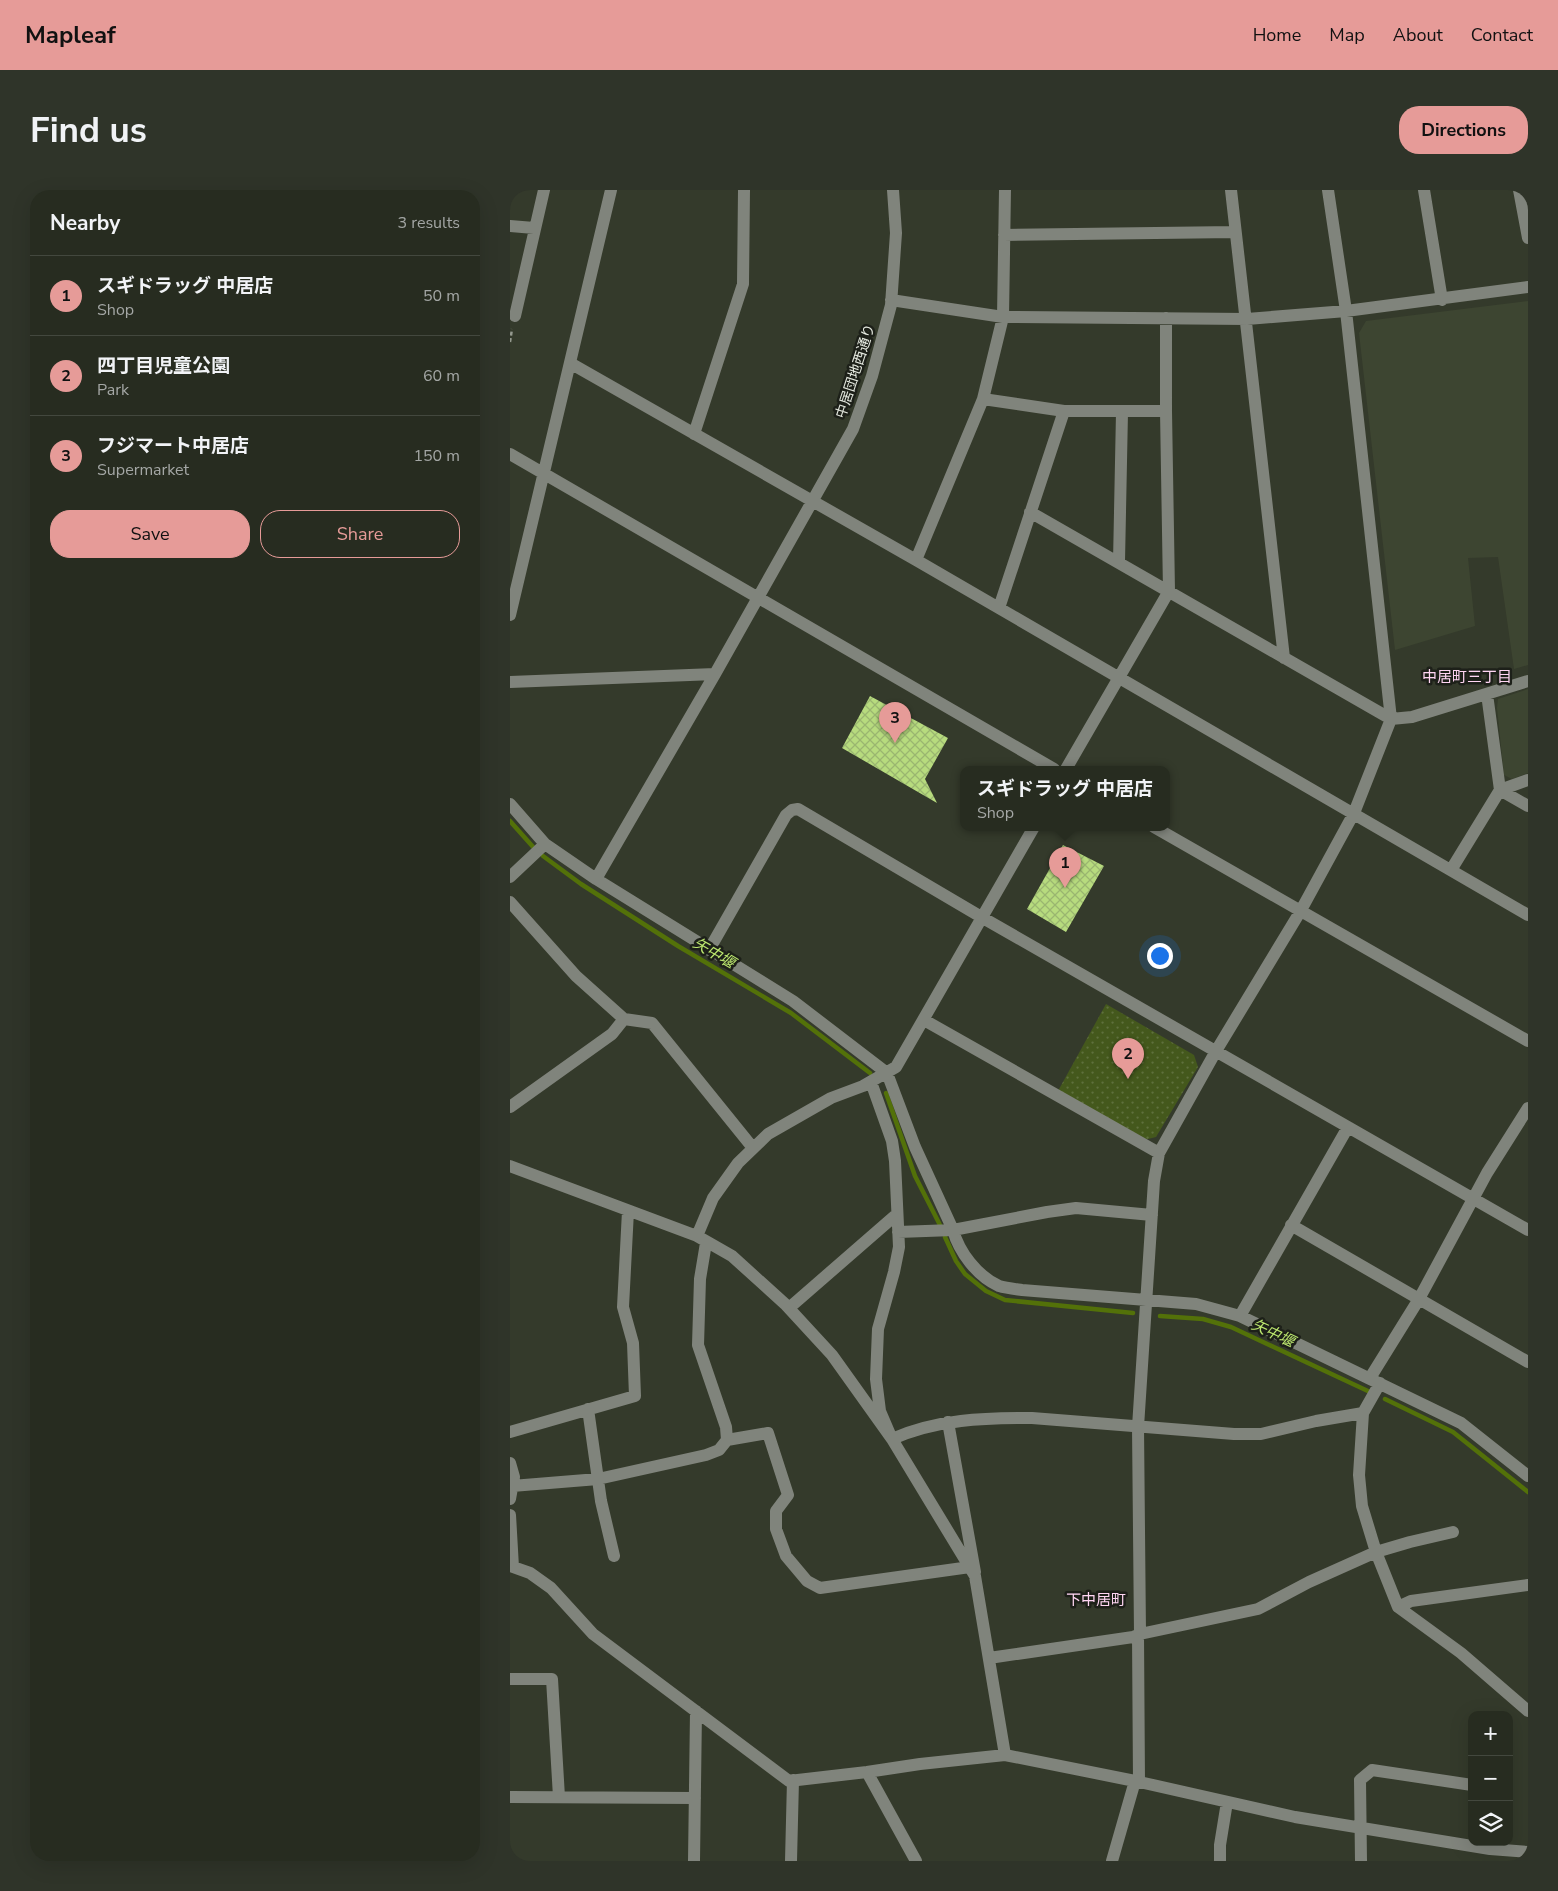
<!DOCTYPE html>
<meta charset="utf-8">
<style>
:root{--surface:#272c20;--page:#2f3429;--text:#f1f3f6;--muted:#a4a7a5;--line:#43483e;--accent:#e69b98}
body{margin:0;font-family:"Nunito Sans","Noto Sans JP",sans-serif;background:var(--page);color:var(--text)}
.controls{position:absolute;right:15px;bottom:15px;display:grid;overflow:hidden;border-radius:10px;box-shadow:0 5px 20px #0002}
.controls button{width:45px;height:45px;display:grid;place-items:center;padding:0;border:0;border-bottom:1px solid var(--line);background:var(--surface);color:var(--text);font:25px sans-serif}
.you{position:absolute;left:649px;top:765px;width:18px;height:18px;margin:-12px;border:4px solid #fff;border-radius:50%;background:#1a73e8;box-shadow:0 0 0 8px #1a73e833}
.badge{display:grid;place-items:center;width:32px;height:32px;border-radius:50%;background:var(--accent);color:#111;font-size:16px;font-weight:700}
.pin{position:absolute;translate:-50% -41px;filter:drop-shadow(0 1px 2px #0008)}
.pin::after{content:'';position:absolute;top:26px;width:18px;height:15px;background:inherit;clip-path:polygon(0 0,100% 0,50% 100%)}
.popup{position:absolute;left:450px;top:576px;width:210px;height:65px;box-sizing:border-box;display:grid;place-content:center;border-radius:10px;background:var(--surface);filter:drop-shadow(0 1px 4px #0005);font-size:16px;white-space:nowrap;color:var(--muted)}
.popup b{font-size:19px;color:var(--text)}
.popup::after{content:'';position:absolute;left:50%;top:100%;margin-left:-10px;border:10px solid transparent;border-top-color:var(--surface)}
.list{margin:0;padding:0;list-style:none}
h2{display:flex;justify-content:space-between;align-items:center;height:65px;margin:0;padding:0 20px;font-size:21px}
h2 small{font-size:16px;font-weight:400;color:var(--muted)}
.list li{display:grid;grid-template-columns:32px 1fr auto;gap:15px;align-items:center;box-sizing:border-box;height:80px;padding:0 20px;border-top:1px solid var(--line)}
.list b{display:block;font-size:19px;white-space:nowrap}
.list p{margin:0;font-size:16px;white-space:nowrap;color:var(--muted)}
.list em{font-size:16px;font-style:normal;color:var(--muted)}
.actions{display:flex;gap:10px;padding:15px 20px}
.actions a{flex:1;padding:11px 0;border:1px solid var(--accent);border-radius:20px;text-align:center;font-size:18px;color:var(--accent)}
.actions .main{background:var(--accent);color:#111}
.icon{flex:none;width:28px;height:28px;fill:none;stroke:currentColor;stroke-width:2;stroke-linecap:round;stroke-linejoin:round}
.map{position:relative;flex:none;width:1018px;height:1671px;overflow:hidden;border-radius:20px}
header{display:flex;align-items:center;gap:30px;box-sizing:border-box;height:70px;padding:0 25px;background:var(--accent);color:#111}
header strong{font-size:24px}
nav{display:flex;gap:28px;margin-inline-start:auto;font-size:18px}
.intro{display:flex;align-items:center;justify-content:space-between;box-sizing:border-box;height:120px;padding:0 30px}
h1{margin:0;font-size:35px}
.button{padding:12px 22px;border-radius:20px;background:var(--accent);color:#111;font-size:18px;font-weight:700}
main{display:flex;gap:30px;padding:0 30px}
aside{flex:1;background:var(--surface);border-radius:20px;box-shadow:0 5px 20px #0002}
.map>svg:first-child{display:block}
</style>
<header>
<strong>Mapleaf</strong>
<nav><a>Home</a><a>Map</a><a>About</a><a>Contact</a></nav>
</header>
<div class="intro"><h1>Find us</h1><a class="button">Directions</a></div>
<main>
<aside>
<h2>Nearby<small>3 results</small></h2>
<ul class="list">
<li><span class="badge">1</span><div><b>スギドラッグ 中居店</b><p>Shop</p></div><em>50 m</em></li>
<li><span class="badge">2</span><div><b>四丁目児童公園</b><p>Park</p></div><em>60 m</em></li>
<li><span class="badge">3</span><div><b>フジマート中居店</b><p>Supermarket</p></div><em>150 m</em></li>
</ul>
<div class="actions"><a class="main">Save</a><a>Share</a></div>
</aside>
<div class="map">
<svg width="1018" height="1671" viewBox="0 0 1018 1671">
<defs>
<pattern id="park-dots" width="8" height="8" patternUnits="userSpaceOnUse" patternTransform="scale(1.25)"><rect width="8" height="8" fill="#44581c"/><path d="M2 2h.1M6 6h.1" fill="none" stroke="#5f703d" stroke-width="1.8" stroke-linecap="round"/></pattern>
<pattern id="building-cross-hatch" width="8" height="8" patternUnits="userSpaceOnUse" patternTransform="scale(1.25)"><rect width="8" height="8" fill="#b7db7e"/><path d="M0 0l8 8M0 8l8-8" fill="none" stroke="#9ab670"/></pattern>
</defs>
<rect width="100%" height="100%" fill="#343a2b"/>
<!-- built -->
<path fill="#3d4531" d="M 1018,111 L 1018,475 L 1004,479 L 988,367 L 958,368 L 965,436 L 885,460 L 849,143 L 856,131 Z
M 1018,499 L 1018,583 L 1002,589 L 994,585 L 987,518 L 988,509 Z"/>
<!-- park -->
<path fill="url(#park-dots)" d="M 596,814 L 684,865 L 688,877 L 646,947 L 634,950 L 548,901 Z"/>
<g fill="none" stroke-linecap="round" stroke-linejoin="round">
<!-- stream -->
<path stroke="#537109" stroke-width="4.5" d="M 0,631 L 24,658
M 33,666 L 71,694 L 168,756 L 281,823 L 360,883
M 376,903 L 405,986 L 430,1035
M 435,1047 L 446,1071 L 455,1084 L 476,1101 L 495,1110 L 623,1123
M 650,1126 L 693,1129 L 721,1137 L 860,1202
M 875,1209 L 943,1242 L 1018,1302"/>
</g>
<!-- building -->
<path fill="url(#building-cross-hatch)" d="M 360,506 L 438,548 L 415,589 L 427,613 L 332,558 Z
M 553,655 L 594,676 L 556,742 L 517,719 Z"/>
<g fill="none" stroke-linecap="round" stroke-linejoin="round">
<!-- path -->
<path stroke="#94998e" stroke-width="2.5" stroke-dasharray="4 2.5" stroke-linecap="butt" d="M 0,152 L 2,139"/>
<!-- minor -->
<path stroke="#80847c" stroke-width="12" d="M 721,0 L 774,468
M 914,0 L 932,110
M 1009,0 L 1018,48
M 0,36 L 24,38
M 494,45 L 725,42
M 381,110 L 493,127 L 737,129 L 836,121 L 1018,97
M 5,126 L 34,0
M 60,173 L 406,370 L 1018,725
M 473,209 L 554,221 L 656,221
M 184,244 L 233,94 L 234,0
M 0,264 L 544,579
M 520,322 L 881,529 L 902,527 L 1018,491
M 406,370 L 473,209 L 493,127 L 495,0
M 609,372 L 612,222
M 489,418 L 554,221
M 0,425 L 101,0
M 0,492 L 205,484
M 977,504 L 990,600 L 1018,616
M 556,579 L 659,401 L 656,221 L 656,128
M 0,614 L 35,654 L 86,689 L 283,811 L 377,883 L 405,957 L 443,1040 C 449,1062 467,1086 489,1096 C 496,1098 505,1099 512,1100 L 686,1114 L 730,1126 L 951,1233 L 1018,1286
M 644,637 L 1018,851
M 941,680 L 990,600 L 1018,590
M 0,687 L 35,654
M 86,689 L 205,484 L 343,239 L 362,186 L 381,115 L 386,43 L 383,0
M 0,712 L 66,786 L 114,829
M 199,760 L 276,625 L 282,620 L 288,619 L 473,728 L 1018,1040
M 414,830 L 649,963
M 361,892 L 382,951 L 385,971 L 389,1057 L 384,1082 L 368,1139 L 366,1189 L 370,1221 L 382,1249 C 427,1229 474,1228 522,1228 L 724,1244 L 751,1244 L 806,1231 L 853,1223
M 0,917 L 102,844 L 114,829 L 142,833 L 243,958
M 0,976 L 187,1046 L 222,1066 L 275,1114 L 322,1165 L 382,1249 L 465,1386 L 495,1565
M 781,1035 L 1018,1172
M 388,1042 L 443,1040 L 537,1022 L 566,1018 L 642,1025
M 187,1046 L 203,1008 L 228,973 L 258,944 L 321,908 L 353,896 L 386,877 L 524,637
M 279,1118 L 387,1024
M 730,1126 L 838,937
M 860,1188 L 909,1109 L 977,983 L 1018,918
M 870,1193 L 853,1223 L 849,1285 L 852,1316 L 866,1362 L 888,1417 L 951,1463 L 1018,1521
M 78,1219 L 91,1311 L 104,1366
M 438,1232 L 465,1382
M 0,1242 L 125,1206 L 123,1153 L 113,1117 L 118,1021
M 217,1250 L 258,1243 L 278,1305 L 266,1321 L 266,1339 L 276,1366 L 297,1391 L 310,1398 L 460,1377
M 0,1273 L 4,1287 L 0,1309
M 2,1296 L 88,1289 L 196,1265 L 209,1260 L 217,1250 L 216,1237 L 188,1155 L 190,1089 L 196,1053
M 0,1325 L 3,1377
M 0,1376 L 20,1383 L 41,1398 L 83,1444 L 279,1591 L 357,1582 L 410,1574 L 495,1565 L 625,1591 L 785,1627 L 980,1659 L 1018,1662
M 888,1417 L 901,1411 L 1018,1395
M 630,1444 L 628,1237 L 644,991 L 649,963 L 706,861 L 790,722 L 844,623 L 881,529 L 836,121 L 818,0
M 628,1445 L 629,1592
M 479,1468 L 623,1447 L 630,1444 L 748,1419 L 799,1392 L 866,1362 L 900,1352 L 943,1342
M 0,1489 L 42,1489 L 49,1607
M 357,1582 L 406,1671
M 0,1607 L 185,1608
M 184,1671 L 186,1521
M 281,1671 L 283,1590
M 602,1671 L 625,1591
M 710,1671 L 710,1655 L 717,1612
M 851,1671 L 850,1590 L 862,1580 L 962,1595"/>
</g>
<g text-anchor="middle" stroke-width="5" stroke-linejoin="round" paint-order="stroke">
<!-- street labels -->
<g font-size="14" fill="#e6eae1" stroke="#1d2019">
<text transform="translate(345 181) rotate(-72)" y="5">中居団地西通り</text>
</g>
<!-- neighbourhood labels -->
<g font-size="15" fill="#ffd5f3" stroke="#1d2019">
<text x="957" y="492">中居町三丁目</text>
<text x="586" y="1415">下中居町</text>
</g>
<!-- water labels -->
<g font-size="15" font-style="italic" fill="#bce76f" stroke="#1d2019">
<text transform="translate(204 763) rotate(30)" y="5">矢中堰</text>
<text transform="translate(763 1143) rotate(25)" y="5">矢中堰</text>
</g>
</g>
</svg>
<div class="controls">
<button>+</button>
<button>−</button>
<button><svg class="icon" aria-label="layers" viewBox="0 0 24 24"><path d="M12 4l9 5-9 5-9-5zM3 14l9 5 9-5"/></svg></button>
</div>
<div class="you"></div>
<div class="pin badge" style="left:555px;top:698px">1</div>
<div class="popup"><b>スギドラッグ 中居店</b>Shop</div>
<div class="pin badge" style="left:618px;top:889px">2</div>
<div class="pin badge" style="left:385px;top:553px">3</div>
</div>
</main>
